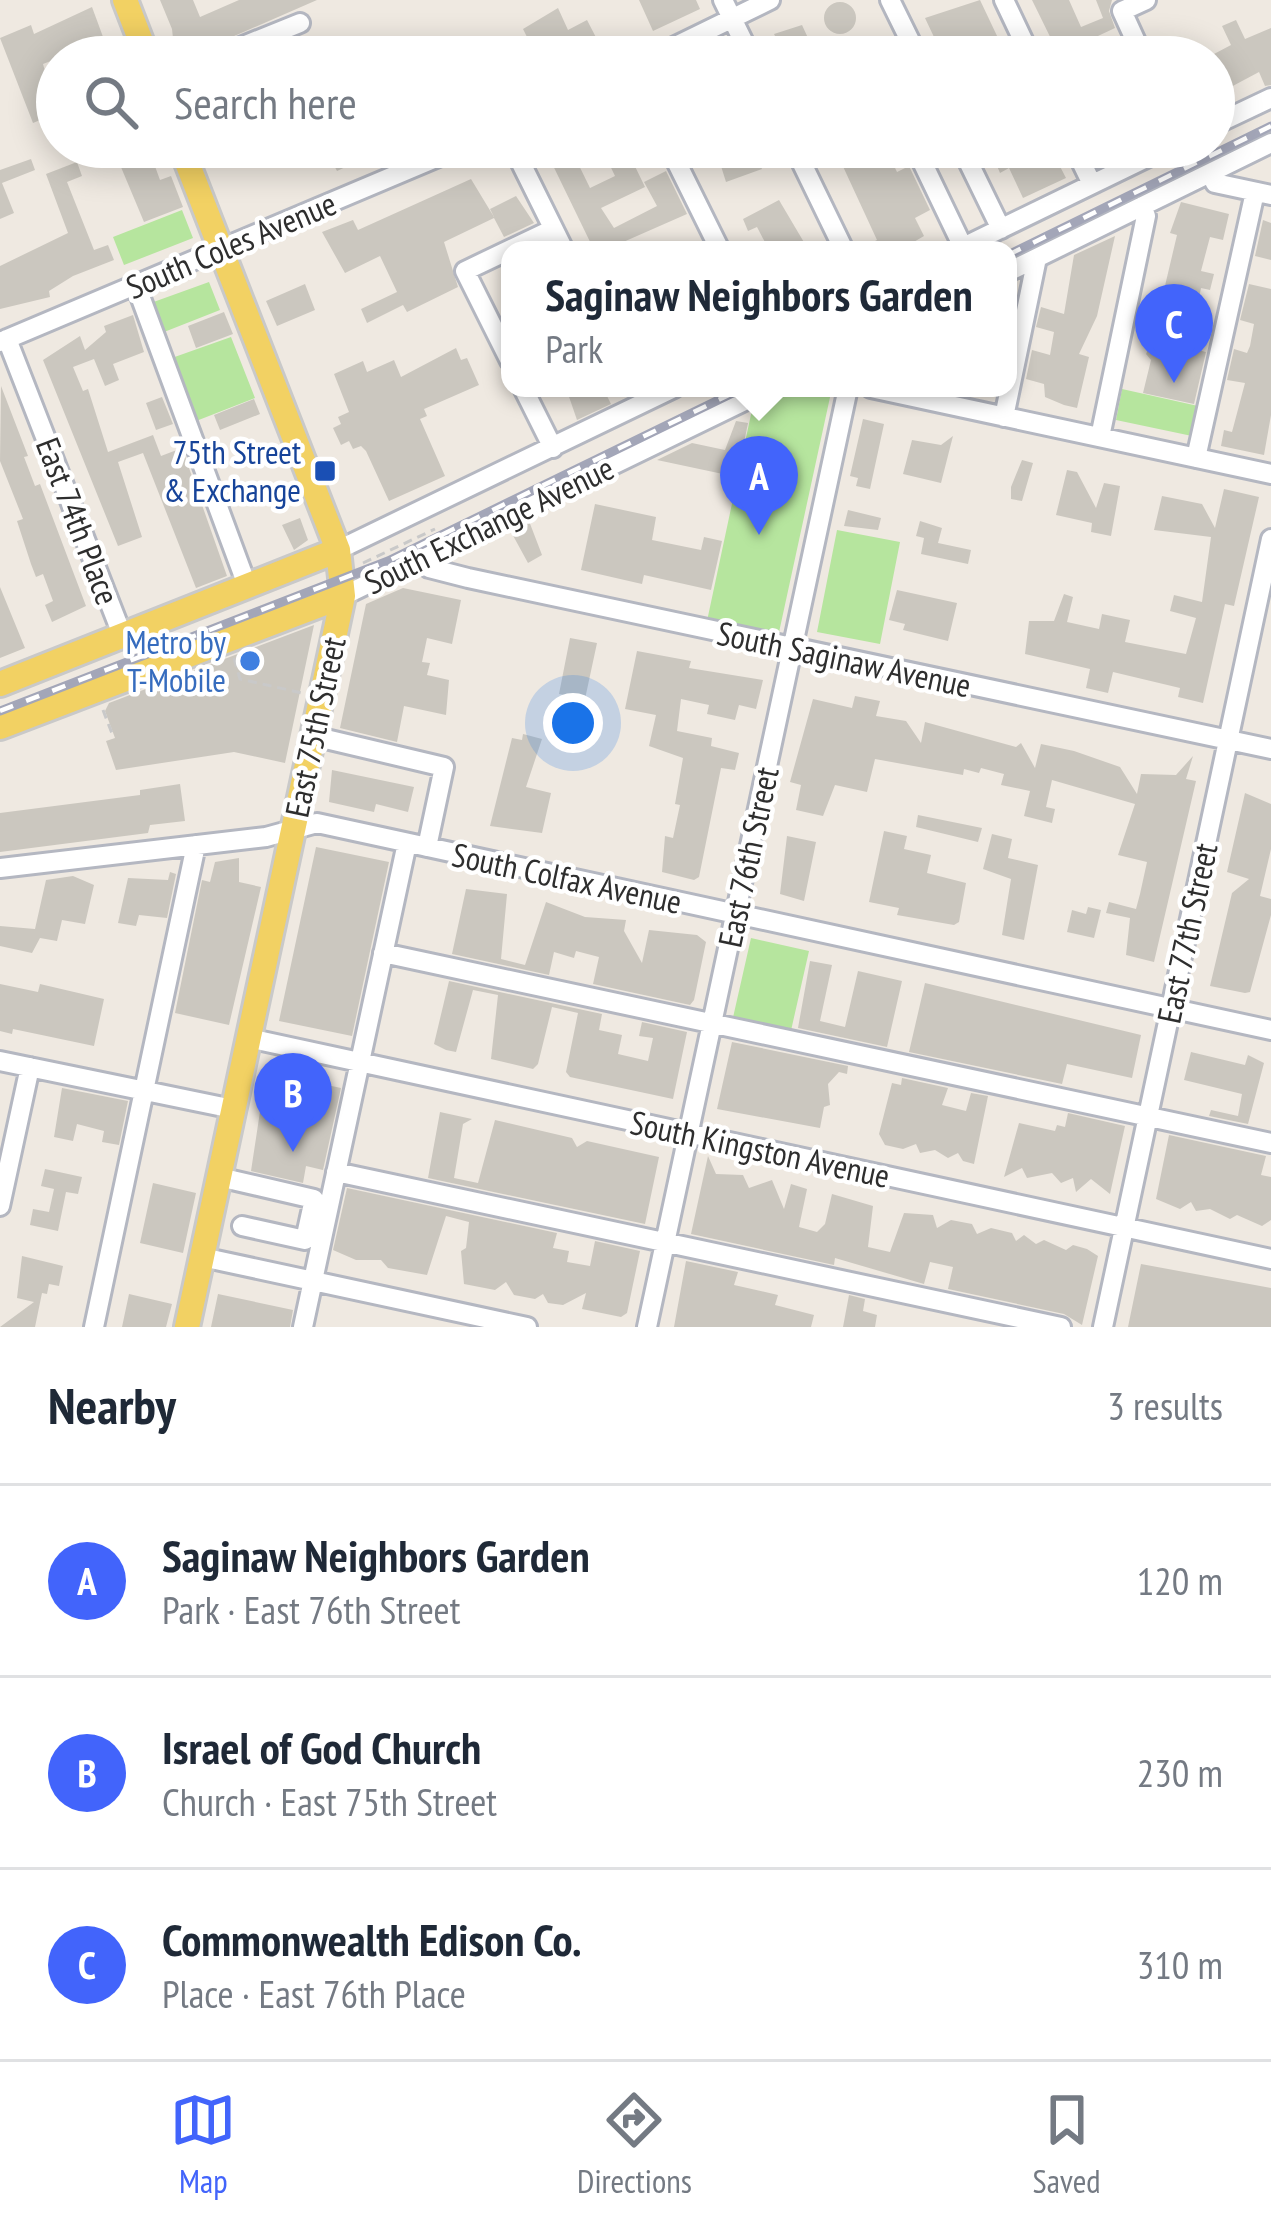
<!DOCTYPE html>
<meta charset="utf-8">
<style>
:root{--surface:#fff;--page:#f6f6f7;--text:#1f2937;--muted:#747a83;--line:#e0e1e3;--accent:#4264fb}
body{margin:0;font-family:"PT Sans Narrow",sans-serif;background:var(--page);color:var(--text)}
.you{position:absolute;left:573px;top:723px;width:42px;height:42px;margin:-30px;border:9px solid #fff;border-radius:50%;background:#1a73e8;box-shadow:0 0 0 18px #1a73e833}
.badge{display:grid;place-items:center;width:78px;height:78px;border-radius:50%;background:var(--accent);color:#fff;font-size:39px;font-weight:700}
.pin{position:absolute;translate:-50% -99px;filter:drop-shadow(0 3px 6px #0008)}
.pin::after{content:'';position:absolute;top:63px;width:42px;height:36px;background:inherit;clip-path:polygon(0 0,100% 0,50% 100%)}
.popup{position:absolute;left:501px;top:241px;width:516px;height:156px;box-sizing:border-box;display:grid;place-content:center;border-radius:24px;background:var(--surface);filter:drop-shadow(0 3px 9px #0005);font-size:39px;white-space:nowrap;color:var(--muted)}
.popup b{font-size:45px;color:var(--text)}
.popup::after{content:'';position:absolute;left:50%;top:100%;margin-left:-24px;border:24px solid transparent;border-top-color:var(--surface)}
.list{margin:0;padding:0;list-style:none}
h2{display:flex;justify-content:space-between;align-items:center;height:156px;margin:0;padding:0 48px;font-size:51px}
h2 small{font-size:39px;font-weight:400;color:var(--muted)}
.list li{display:grid;grid-template-columns:78px 1fr auto;gap:36px;align-items:center;box-sizing:border-box;height:192px;padding:0 48px;border-top:3px solid var(--line)}
.list b{display:block;font-size:45px;white-space:nowrap}
.list p{margin:0;font-size:39px;white-space:nowrap;color:var(--muted)}
.list em{font-size:39px;font-style:normal;color:var(--muted)}
.icon{flex:none;width:66px;height:66px;fill:none;stroke:currentColor;stroke-width:2;stroke-linecap:round;stroke-linejoin:round}
.map{position:relative;flex:none;width:1271px;height:1327px;overflow:hidden}
.search{position:absolute;background:var(--surface);box-shadow:0 6px 30px #0003;left:36px;right:36px;top:36px;height:132px;display:flex;align-items:center;gap:30px;box-sizing:border-box;padding:0 42px;border-radius:66px;color:var(--muted);font-size:45px}
.sheet{height:732px;background:var(--surface)}
nav{display:flex;justify-content:space-around;align-items:center;box-sizing:border-box;height:168px;border-top:3px solid var(--line);background:var(--surface);font-size:33px;color:var(--muted)}
nav a{display:grid;justify-items:center;gap:6px}
nav .on{color:var(--accent)}
.map>svg:first-child{display:block}
</style>
<div class="map">
<svg width="1271" height="1327" viewBox="0 0 1271 1327">
<rect width="100%" height="100%" fill="#efe9e1"/>
<!-- green -->
<path fill="#b6e59e" d="M 182,210 L 193,238 L 124,265 L 113,237 Z
M 209,282 L 220,310 L 159,334 L 148,304 Z
M 231,337 L 255,398 L 191,423 L 169,359 Z
M 788,388 L 832,388 L 778,637 L 707,621 L 753,405 Z
M 1122,389 L 1198,406 L 1192,436 L 1116,420 Z
M 837,530 L 900,542 L 880,644 L 817,632 Z
M 751,938 L 809,951 L 790,1035 L 732,1022 Z"/>
<!-- building -->
<path fill="#cbc7bf" d="M 160,0 L 193,0 L 200,17 L 239,0 L 317,0 L 186,57 L 175,57 L 172,29 Z
M 639,0 L 696,0 L 700,9 L 653,31 Z
M 980,0 L 1007,57 L 958,57 L 954,48 L 942,54 L 925,18 Z
M 1032,0 L 1069,0 L 1081,27 L 1103,18 L 1096,0 L 1112,0 L 1109,11 L 1115,28 L 1083,43 L 1089,57 L 1060,57 Z
M824 18a16 16 0 1 1 32 0a16 16 0 1 1-32 0Z
M 92,7 L 106,45 L 67,50 L 69,54 L 43,64 L 57,113 L 33,123 L 0,38 L 31,25 L 34,34 Z
M 558,8 L 568,30 L 587,20 L 602,49 L 590,56 L 585,48 L 565,57 L 537,57 L 523,29 Z
M 1236,20 L 1245,39 L 1271,28 L 1271,85 L 1265,86 L 1259,72 L 1214,96 L 1214,54 L 1231,45 L 1222,26 Z
M 802,25 L 808,38 L 782,50 L 774,34 Z
M 111,147 L 148,147 L 160,180 L 171,176 L 183,207 L 144,222 L 118,160 L 108,165 L 101,152 Z
M 324,147 L 388,147 L 337,171 Z
M 544,147 L 570,147 L 590,188 L 615,176 L 601,147 L 649,147 L 630,156 L 645,187 L 601,208 L 614,228 L 657,206 L 644,182 L 666,171 L 687,214 L 621,243 L 617,250 L 594,250 Z
M 715,147 L 752,147 L 762,169 L 726,182 Z
M 834,147 L 885,147 L 897,172 L 909,166 L 930,210 L 915,218 L 924,236 L 900,250 L 857,250 L 877,240 Z
M 989,147 L 1050,147 L 1066,178 L 1023,198 L 1009,168 L 1000,173 Z
M 31,159 L 35,170 L 2,183 L 14,213 L 0,219 L 0,170 Z
M 77,162 L 82,176 L 67,182 L 94,250 L 108,245 L 114,260 L 73,276 L 49,291 L 50,297 L 0,309 L 0,266 L 68,233 L 46,174 Z
M 471,179 L 494,217 L 490,209 L 516,196 L 534,223 L 504,237 L 494,218 L 444,242 L 458,287 L 407,312 L 403,305 L 367,323 L 361,309 L 397,292 L 380,256 L 345,273 L 322,232 L 353,220 L 358,230 Z
M 779,200 L 805,244 L 803,250 L 769,250 L 757,227 L 748,231 L 743,219 Z
M 1181,202 L 1229,214 L 1223,240 L 1210,237 L 1201,271 L 1214,274 L 1210,290 L 1201,288 L 1196,313 L 1162,305 L 1157,294 L 1164,290 L 1177,235 L 1170,233 Z
M 1263,220 L 1271,223 L 1271,260 L 1255,256 Z
M 1115,236 L 1097,316 L 1079,354 L 1089,357 L 1077,408 L 1064,405 L 1045,397 L 1044,384 L 1026,379 L 1032,350 L 1050,355 L 1054,332 L 1036,327 L 1041,307 L 1064,314 L 1074,255 Z
M 305,284 L 315,310 L 277,326 L 266,301 Z
M 1249,284 L 1271,289 L 1271,415 L 1264,455 L 1221,446 L 1224,430 L 1232,432 L 1245,383 L 1227,380 L 1234,349 L 1247,353 L 1250,346 L 1254,324 L 1240,320 Z
M 224,312 L 233,334 L 196,348 L 188,326 Z
M 133,315 L 144,352 L 113,364 L 119,380 L 105,386 L 94,359 L 73,367 L 83,391 L 88,389 L 108,452 L 153,435 L 161,456 L 182,448 L 227,576 L 196,588 L 143,453 L 118,462 L 142,537 L 118,546 L 43,360 L 80,336 L 85,350 L 106,332 L 104,326 Z
M 1153,339 L 1206,352 L 1194,404 L 1143,393 L 1151,360 L 1146,354 Z
M 456,348 L 461,360 L 467,358 L 479,385 L 424,409 L 427,416 L 420,419 L 445,476 L 389,501 L 366,451 L 361,446 L 353,449 L 349,441 L 341,445 L 333,428 L 341,424 L 338,417 L 349,412 L 334,374 L 363,361 L 367,372 L 394,360 L 401,377 Z
M 1,386 L 28,456 L 24,457 L 35,486 L 40,484 L 86,606 L 52,622 L 45,605 L 53,601 L 43,574 L 36,577 L 31,564 L 17,521 L 23,519 L 0,461 Z
M 566,388 L 603,388 L 611,404 L 577,420 Z
M 162,397 L 173,424 L 156,430 L 146,403 Z
M 254,399 L 260,414 L 220,430 L 214,415 Z
M 863,419 L 884,424 L 870,489 L 856,486 L 858,478 L 850,476 Z
M 736,421 L 748,423 L 737,477 L 657,460 L 692,443 L 725,450 Z
M 953,436 L 941,483 L 903,474 L 912,440 L 941,445 Z
M 1022,460 L 1033,463 L 1022,501 L 1011,499 L 1011,487 Z
M 1067,470 L 1077,472 L 1096,508 L 1104,483 L 1120,486 L 1111,536 L 1091,532 L 1092,523 L 1056,515 Z
M 1224,489 L 1259,497 L 1234,606 L 1225,604 L 1203,703 L 1178,697 L 1180,688 L 1113,672 L 1108,693 L 1086,688 L 1090,669 L 1025,654 L 1029,621 L 1054,621 L 1064,594 L 1073,597 L 1067,622 L 1099,629 L 1102,614 L 1130,620 L 1125,642 L 1186,654 L 1196,618 L 1170,611 L 1174,595 L 1202,602 L 1211,537 L 1154,530 L 1162,496 L 1202,504 L 1215,528 Z
M 595,504 L 656,517 L 652,540 L 701,550 L 704,537 L 722,541 L 711,590 L 644,575 L 642,584 L 581,570 Z
M 848,510 L 881,518 L 878,530 L 844,526 Z
M 300,518 L 308,540 L 294,550 L 282,525 Z
M 529,521 L 542,555 L 528,563 L 510,530 Z
M 920,521 L 942,528 L 938,543 L 971,550 L 968,564 L 921,554 L 924,538 L 916,536 Z
M 0,587 L 25,648 L 0,658 Z
M 403,588 L 461,600 L 452,644 L 427,638 L 422,662 L 430,663 L 427,675 L 449,680 L 446,715 L 404,706 L 397,742 L 340,728 L 366,604 Z
M 897,590 L 957,603 L 948,641 L 903,630 L 905,624 L 889,620 Z
M 314,625 L 285,763 L 234,752 L 116,770 L 106,741 L 115,738 L 105,711 L 109,703 Z
M 570,638 L 597,643 L 585,699 L 559,694 Z
M 637,651 L 691,661 L 689,668 L 763,680 L 756,709 L 739,705 L 735,720 L 707,714 L 709,705 L 681,699 L 677,731 L 712,738 L 711,746 L 739,753 L 735,770 L 721,768 L 699,877 L 694,880 L 662,872 L 665,836 L 673,838 L 680,805 L 675,804 L 683,758 L 649,746 L 656,715 L 625,709 Z
M 855,696 L 880,701 L 876,716 L 906,721 L 921,743 L 925,722 L 1016,747 L 1021,743 L 1035,768 L 1041,744 L 1074,751 L 1120,767 L 1137,794 L 1141,774 L 1176,775 L 1193,756 L 1186,779 L 1196,781 L 1154,962 L 1126,955 L 1130,918 L 1106,913 L 1109,902 L 1136,909 L 1140,894 L 1147,862 L 1118,855 L 1135,804 L 1052,780 L 1046,807 L 1055,809 L 1052,823 L 1024,816 L 1030,791 L 1001,785 L 1004,774 L 981,768 L 979,773 L 964,769 L 963,775 L 875,759 L 867,792 L 835,785 L 823,816 L 796,810 L 801,785 L 790,782 L 813,699 L 852,708 Z
M 523,734 L 542,739 L 526,787 L 551,793 L 542,833 L 490,826 L 512,738 L 522,740 Z
M 332,770 L 414,787 L 408,812 L 376,804 L 374,812 L 329,802 Z
M 180,784 L 185,821 L 150,825 L 148,833 L 0,852 L 0,813 L 140,795 L 140,790 Z
M 1245,793 L 1271,804 L 1271,849 L 1260,896 L 1271,899 L 1271,915 L 1250,992 L 1245,993 L 1210,986 L 1232,893 L 1249,879 L 1227,872 Z
M 918,815 L 982,828 L 978,842 L 916,827 Z
M 884,831 L 907,836 L 904,849 L 931,855 L 927,873 L 966,883 L 959,922 L 954,925 L 897,915 L 899,908 L 869,902 Z
M 992,834 L 1012,839 L 1008,858 L 1038,865 L 1024,940 L 1002,935 L 1011,879 L 983,869 Z
M 787,836 L 816,842 L 804,901 L 780,894 Z
M 316,847 L 389,862 L 352,1036 L 279,1021 Z
M 239,858 L 239,882 L 261,887 L 229,1025 L 175,1013 L 202,880 L 210,882 L 215,862 Z
M 170,872 L 176,874 L 167,918 L 139,915 L 136,926 L 118,923 L 128,878 L 168,880 Z
M 73,876 L 94,885 L 85,924 L 62,920 L 57,941 L 40,938 L 32,953 L 0,946 L 0,926 L 35,929 L 46,880 Z
M 466,889 L 507,894 L 501,959 L 525,965 L 546,902 L 585,917 L 626,920 L 624,931 L 642,963 L 649,930 L 697,935 L 706,942 L 694,1000 L 690,1005 L 593,984 L 599,957 L 576,951 L 574,958 L 554,952 L 549,975 L 452,954 Z
M 1088,907 L 1101,910 L 1094,938 L 1067,932 L 1072,910 L 1086,914 Z
M 810,961 L 832,965 L 820,1021 L 845,1027 L 858,971 L 902,981 L 887,1047 L 798,1028 Z
M 449,981 L 602,1014 L 599,1030 L 622,1035 L 618,1054 L 648,1061 L 653,1038 L 639,1036 L 642,1022 L 687,1032 L 673,1099 L 570,1077 L 566,1072 L 578,1013 L 552,1007 L 538,1064 L 533,1069 L 491,1059 L 498,995 L 473,990 L 456,1052 L 446,1050 L 434,1044 Z
M 925,983 L 1141,1035 L 1132,1078 L 1067,1064 L 1062,1084 L 909,1052 Z
M 0,984 L 38,992 L 40,984 L 104,999 L 94,1046 L 13,1029 L 12,1034 L 0,1031 Z
M 732,1042 L 848,1066 L 847,1074 L 839,1072 L 828,1084 L 830,1105 L 824,1107 L 820,1128 L 717,1109 Z
M 1191,1052 L 1245,1065 L 1248,1055 L 1264,1063 L 1248,1124 L 1209,1116 L 1211,1110 L 1238,1116 L 1242,1094 L 1184,1080 Z
M 266,1072 L 341,1088 L 323,1170 L 306,1166 L 303,1183 L 251,1171 Z
M 902,1078 L 948,1088 L 942,1105 L 966,1111 L 971,1093 L 988,1096 L 974,1164 L 963,1161 L 958,1153 L 948,1158 L 935,1150 L 920,1153 L 916,1144 L 903,1149 L 885,1145 L 879,1134 L 892,1083 L 901,1085 Z
M 62,1088 L 128,1101 L 119,1145 L 102,1142 L 104,1131 L 77,1124 L 73,1141 L 54,1137 Z
M 440,1112 L 472,1119 L 463,1124 L 454,1178 L 478,1183 L 495,1120 L 572,1138 L 577,1147 L 587,1141 L 659,1157 L 645,1224 L 428,1178 Z
M 1068,1113 L 1125,1126 L 1110,1194 L 1091,1179 L 1076,1192 L 1073,1178 L 1061,1183 L 1052,1173 L 1027,1178 L 1022,1168 L 1004,1177 L 1019,1123 L 1055,1131 L 1057,1125 L 1065,1127 Z
M 1169,1135 L 1266,1156 L 1261,1175 L 1271,1177 L 1271,1220 L 1262,1226 L 1237,1215 L 1230,1219 L 1210,1209 L 1196,1211 L 1191,1202 L 1180,1209 L 1156,1199 Z
M 708,1156 L 716,1174 L 743,1175 L 749,1188 L 772,1180 L 784,1209 L 791,1184 L 807,1189 L 799,1227 L 817,1232 L 825,1224 L 832,1194 L 873,1206 L 868,1247 L 890,1252 L 904,1213 L 933,1215 L 937,1228 L 951,1220 L 972,1224 L 977,1234 L 991,1228 L 1012,1233 L 1016,1241 L 1024,1235 L 1036,1244 L 1044,1240 L 1066,1250 L 1073,1245 L 1087,1249 L 1098,1256 L 1082,1325 L 1064,1314 L 948,1289 L 953,1267 L 930,1262 L 924,1284 L 835,1258 L 834,1265 L 691,1234 Z
M 45,1169 L 82,1177 L 78,1194 L 66,1192 L 58,1231 L 30,1225 L 33,1209 L 49,1212 L 54,1189 L 41,1186 Z
M 153,1183 L 196,1193 L 183,1253 L 140,1243 Z
M 347,1188 L 557,1233 L 553,1248 L 569,1251 L 567,1262 L 590,1266 L 595,1241 L 640,1251 L 627,1313 L 621,1317 L 582,1309 L 586,1293 L 563,1305 L 548,1303 L 543,1294 L 535,1299 L 514,1295 L 506,1282 L 495,1290 L 464,1284 L 461,1251 L 466,1248 L 469,1222 L 446,1216 L 427,1275 L 388,1268 L 381,1260 L 356,1260 L 333,1250 Z
M 22,1256 L 63,1266 L 59,1286 L 49,1284 L 47,1294 L 42,1293 L 35,1327 L 0,1327 L 34,1302 L 17,1298 Z
M 686,1261 L 738,1272 L 734,1285 L 778,1295 L 775,1305 L 814,1315 L 811,1327 L 674,1327 Z
M 1141,1264 L 1271,1288 L 1271,1327 L 1128,1327 Z
M 129,1294 L 172,1304 L 166,1327 L 122,1327 Z
M 218,1294 L 293,1310 L 290,1327 L 211,1327 Z
M 849,1295 L 865,1299 L 863,1311 L 877,1315 L 875,1327 L 843,1327 Z"/>
<g fill="none" stroke-linecap="round" stroke-linejoin="round">
<defs>
<path id="minor" d="M 723,0 L 751,57
M 890,0 L 918,57
M 1004,0 L 1031,57
M 216,57 L 300,23
M 653,57 L 770,0
M 1143,57 L 1122,11 L 1146,0
M 1214,125 L 1271,98
M 513,147 L 564,250
M 669,147 L 720,250
M 794,147 L 844,250
M 915,147 L 963,247
M 961,147 L 1001,229
M 1074,147 L 1092,184
M 1210,173 L 1215,183 L 1271,195
M 957,250 L 1169,147
M 1008,272 L 1271,143
M 136,285 L 248,588
M 7,339 L 123,637
M 0,342 L 462,147
M 510,361 L 465,271 L 553,229
M 523,388 L 553,448
M 871,388 L 1271,474
M 1004,417 L 1037,258
M 1100,437 L 1146,216 L 1142,206
M 1196,458 L 1255,192
M 338,550 L 674,388
M 423,558 L 429,568 L 468,578 L 1271,749
M 343,596 L 771,388
M 313,736 L 444,767 L 427,847
M 0,868 L 266,837 L 317,823 L 1271,1030
M 383,953 L 1271,1143
M 248,1038 L 1271,1259
M 0,1061 L 233,1109
M 336,1172 L 1061,1327
M 219,1177 L 314,1199 L 305,1240 L 242,1226
M 0,1206 L 30,1067
M 202,1257 L 527,1327
M 94,1327 L 196,845
M 303,1327 L 407,843
M 647,1327 L 848,388
M 1103,1327 L 1271,539"/>
<path id="major" d="M 125,0 L 147,57
M 181,147 L 338,550 L 343,596 L 187,1327
M 0,684 L 338,550
M 0,727 L 343,596"/>
</defs>
<!-- minor casing -->
<use href="#minor" stroke="#b4b7c1" stroke-width="24"/>
<!-- major casing -->
<use href="#major" stroke="#c9c9c9" stroke-width="30"/>
<!-- path -->
<path stroke="#c9c9c9" stroke-width="3" stroke-dasharray="9 6" stroke-linecap="butt" d="M 706,396 L 720,388
M 363,563 L 435,529
M 234,658 L 240,679 L 302,693
M 103,710 L 113,736"/>
<!-- minor -->
<use href="#minor" stroke="#fff" stroke-width="18"/>
<!-- major -->
<use href="#major" stroke="#f2d163" stroke-width="24"/>
<defs>
<path id="rail" d="M 1008,255 L 1271,126
M 0,711 L 388,561 L 743,388"/>
</defs>
<!-- rail casing -->
<use href="#rail" stroke="#a3a6b8" stroke-width="9"/>
<!-- rail -->
<use href="#rail" stroke="#fff" stroke-width="4.5" stroke-dasharray="14" stroke-linecap="butt"/>
</g>
<!-- markers -->
<rect fill="#1a4fb4" stroke="#fff" stroke-width="4.5" x="313" y="459" width="24" height="24" rx="6"/>
<circle fill="#3f7fe0" stroke="#fff" stroke-width="4.5" cx="250" cy="661" r="12"/>
<g text-anchor="middle" stroke-width="9" stroke-linejoin="round" paint-order="stroke">
<!-- street labels -->
<g font-size="33" fill="#2e2e2e" stroke="#fff">
<text transform="translate(231 245) rotate(-23)" y="12">South Coles Avenue</text>
<text transform="translate(78 521) rotate(69)" y="12">East 74th Place</text>
<text transform="translate(489 525) rotate(-26)" y="12">South Exchange Avenue</text>
<text transform="translate(844 659) rotate(12)" y="12">South Saginaw Avenue</text>
<text transform="translate(315 727) rotate(-78)" y="12">East 75th Street</text>
<text transform="translate(748 857) rotate(-78)" y="12">East 76th Street</text>
<text transform="translate(567 878) rotate(12)" y="12">South Colfax Avenue</text>
<text transform="translate(1187 933) rotate(-78)" y="12">East 77th Street</text>
<text transform="translate(760 1149) rotate(12)" y="12">South Kingston Avenue</text>
</g>
<!-- transit labels -->
<g font-size="33" fill="#164399" stroke="#fff" text-anchor="end">
<text x="301" y="464">75th Street<tspan x="301" dy="38">&amp; Exchange</tspan></text>
</g>
<!-- shop labels -->
<g font-size="33" fill="#366cbe" stroke="#fff" text-anchor="end">
<text x="226" y="654">Metro by<tspan x="226" dy="38">T-Mobile</tspan></text>
</g>
</g>
</svg>
<div class="you"></div>
<div class="pin badge" style="left:759px;top:535px">A</div>
<div class="popup"><b>Saginaw Neighbors Garden</b>Park</div>
<div class="pin badge" style="left:293px;top:1152px">B</div>
<div class="pin badge" style="left:1174px;top:383px">C</div>
<div class="search"><svg class="icon" aria-label="search" viewBox="0 0 24 24"><circle cx="10" cy="10" r="6"/><path d="M15 15l6 6"/></svg>Search here</div>
</div>
<section class="sheet">
<h2>Nearby<small>3 results</small></h2>
<ul class="list">
<li><span class="badge">A</span><div><b>Saginaw Neighbors Garden</b><p>Park · East 76th Street</p></div><em>120 m</em></li>
<li><span class="badge">B</span><div><b>Israel of God Church</b><p>Church · East 75th Street</p></div><em>230 m</em></li>
<li><span class="badge">C</span><div><b>Commonwealth Edison Co.</b><p>Place · East 76th Place</p></div><em>310 m</em></li>
</ul>
</section>
<nav>
<a class="on"><svg class="icon" aria-label="map" viewBox="0 0 24 24"><path d="M3 6l6-2 6 2 6-2v14l-6 2-6-2-6 2zM9 4v14M15 6v14"/></svg>Map</a>
<a><svg class="icon" aria-label="directions" viewBox="0 0 24 24"><path d="M12 3l9 9-9 9-9-9zM9 14v-3h6M13 9l2 2-2 2"/></svg>Directions</a>
<a><svg class="icon" aria-label="saved" viewBox="0 0 24 24"><path d="M7 4h10v16l-5-4-5 4z"/></svg>Saved</a>
</nav>
